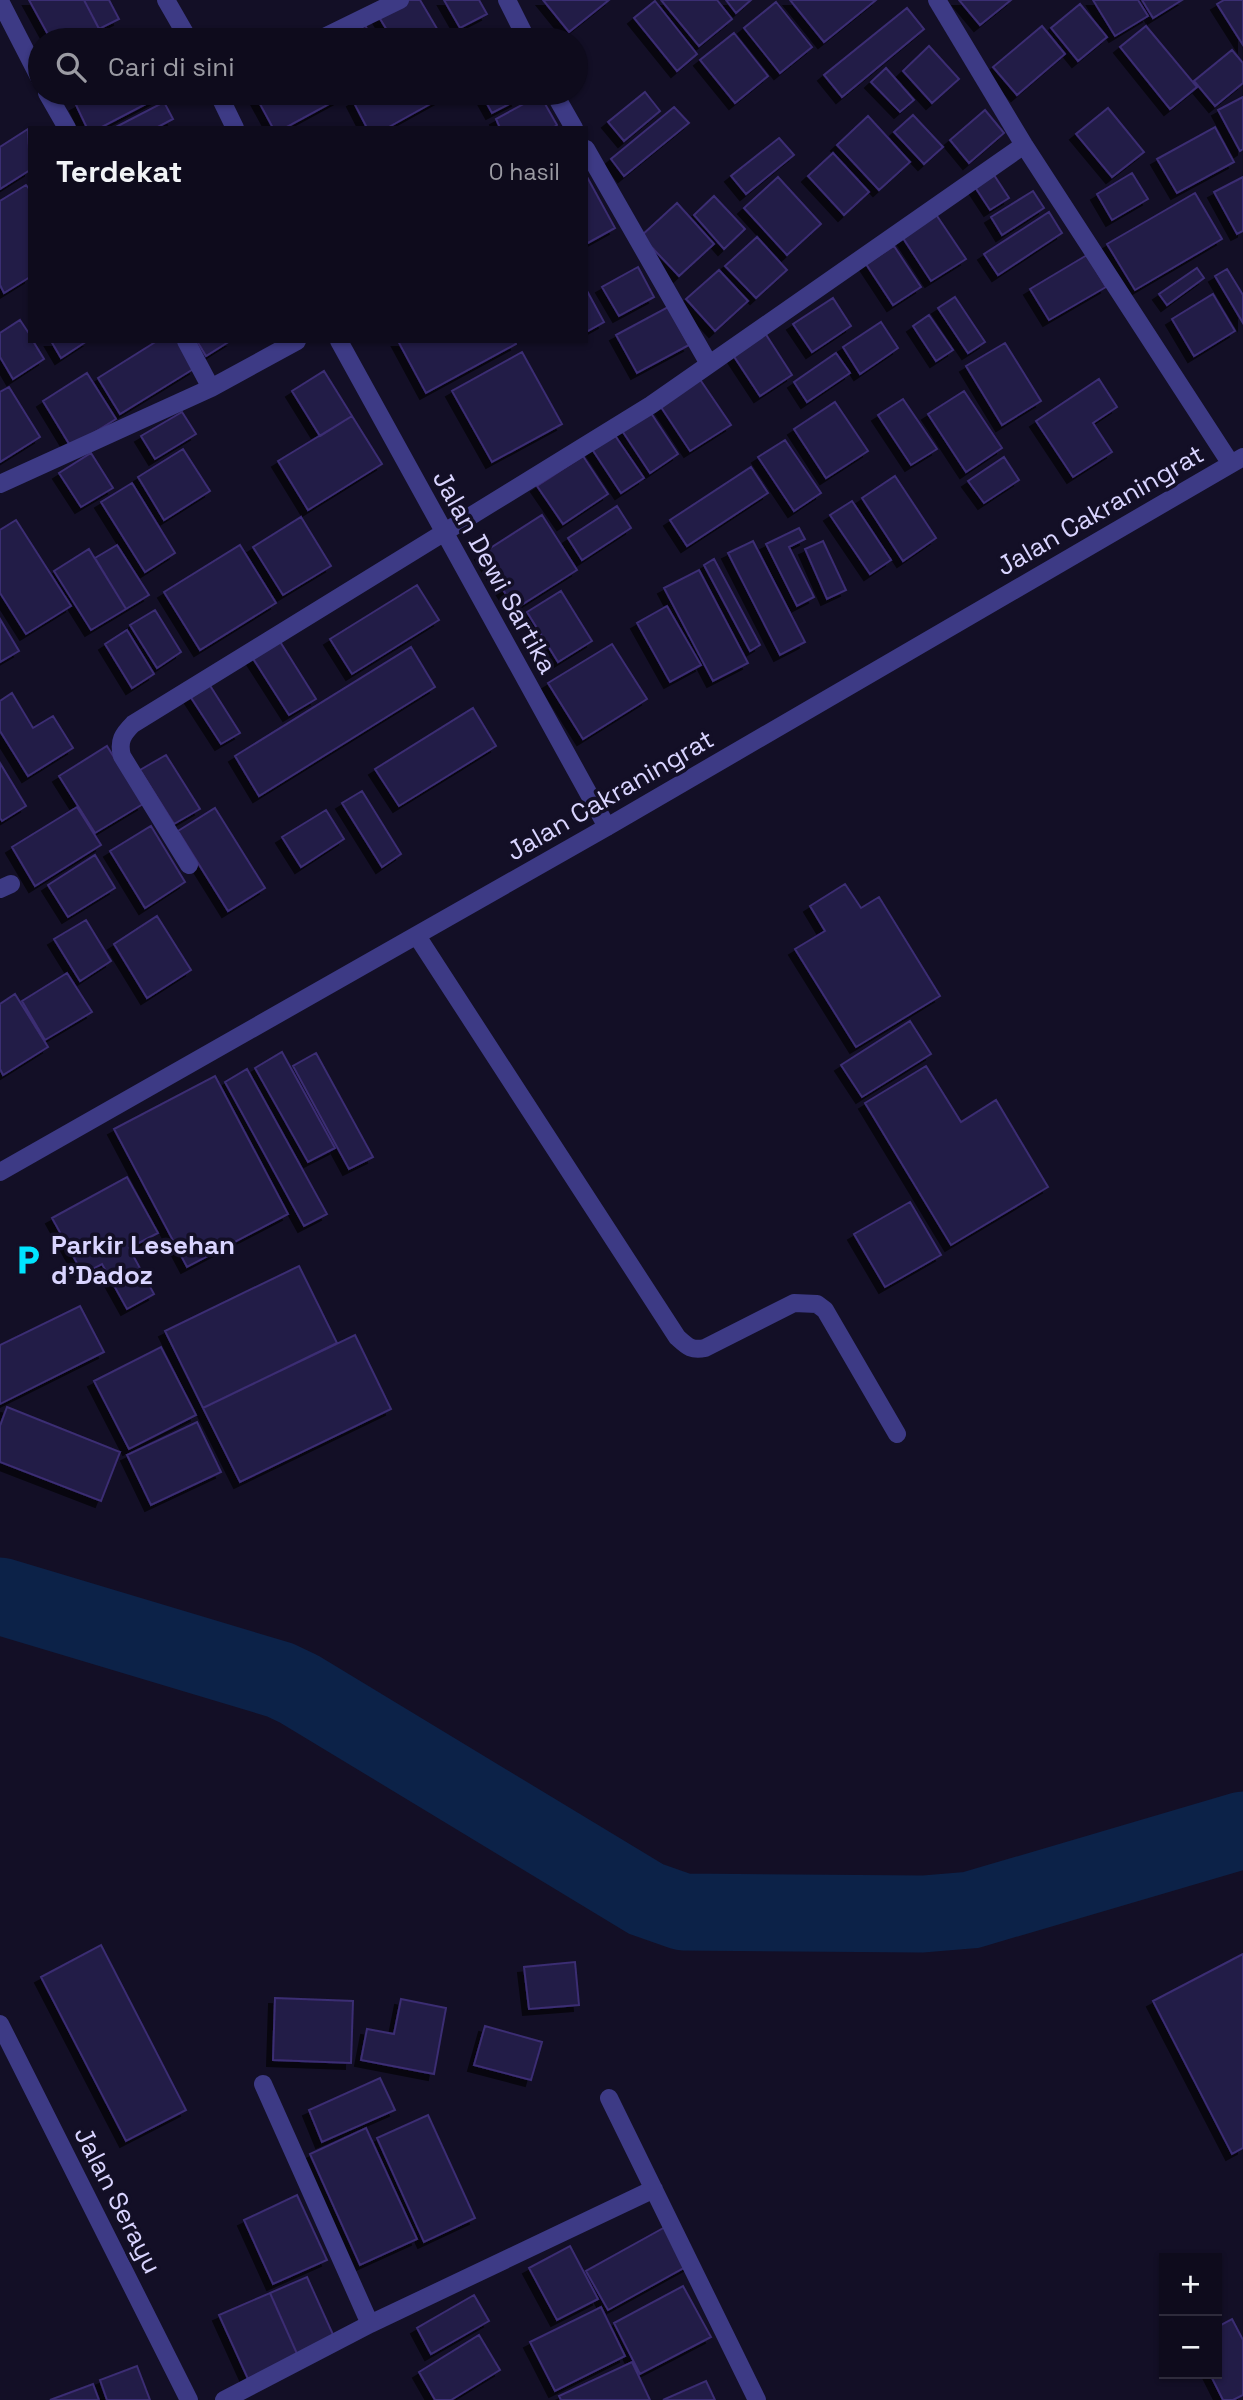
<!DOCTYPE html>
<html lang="id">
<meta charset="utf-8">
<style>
:root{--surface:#0e0b1c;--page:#171425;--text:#f1f3f6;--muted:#9b9ba3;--line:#2e2b3b}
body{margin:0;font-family:"Space Grotesk",sans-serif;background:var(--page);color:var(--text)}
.controls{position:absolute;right:21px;bottom:21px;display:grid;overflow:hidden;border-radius:0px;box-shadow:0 2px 5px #0004}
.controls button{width:63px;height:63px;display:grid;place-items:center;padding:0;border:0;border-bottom:2px solid var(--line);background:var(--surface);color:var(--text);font:35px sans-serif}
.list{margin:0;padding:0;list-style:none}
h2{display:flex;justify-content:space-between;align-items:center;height:91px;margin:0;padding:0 28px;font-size:30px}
h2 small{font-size:23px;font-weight:400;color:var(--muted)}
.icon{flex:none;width:38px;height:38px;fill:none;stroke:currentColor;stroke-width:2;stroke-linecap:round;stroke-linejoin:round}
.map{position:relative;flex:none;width:1243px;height:2400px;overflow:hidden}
.search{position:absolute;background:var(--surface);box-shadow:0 2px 5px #0004;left:28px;top:28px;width:560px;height:77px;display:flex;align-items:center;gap:18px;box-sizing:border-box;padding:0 24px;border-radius:38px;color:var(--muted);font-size:26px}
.panel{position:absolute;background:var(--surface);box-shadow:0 2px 5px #0004;left:28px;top:126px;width:560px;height:217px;border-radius:0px}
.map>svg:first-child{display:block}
</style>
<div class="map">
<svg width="1243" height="2400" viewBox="0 0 1243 2400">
<defs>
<filter id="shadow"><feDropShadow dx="-6" dy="6" stdDeviation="0" flood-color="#0009"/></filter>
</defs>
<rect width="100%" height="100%" fill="#130f26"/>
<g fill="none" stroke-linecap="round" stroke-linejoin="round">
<!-- river -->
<path stroke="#0c2248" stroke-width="77" d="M 0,1596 L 280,1680 L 299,1689 L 646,1899 L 683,1912 L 923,1914 L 971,1910 L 1243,1830"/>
</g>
<!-- building -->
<path fill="#241b47" stroke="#3b2d73" stroke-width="2" filter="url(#shadow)" d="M 29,0 L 84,0 L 105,40 L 51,40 Z
M 84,0 L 109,0 L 119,19 L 99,29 Z
M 409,0 L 420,0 L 439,32 L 424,40 L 393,40 L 379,17 Z
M 444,0 L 479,0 L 487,14 L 460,28 Z
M 543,0 L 609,0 L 569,32 Z
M 661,0 L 717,0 L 732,19 L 699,46 Z
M 726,0 L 751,0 L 736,13 Z
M 790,0 L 876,0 L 824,42 Z
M 959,0 L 1011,0 L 980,25 Z
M 1093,0 L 1138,0 L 1148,16 L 1115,36 Z
M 1142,0 L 1182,0 L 1153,18 Z
M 1224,0 L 1243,0 L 1243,45 L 1217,4 Z
M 655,1 L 697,54 L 677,71 L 634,18 Z
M 776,2 L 812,47 L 780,73 L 744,28 Z
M 1080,4 L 1107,37 L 1078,61 L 1051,28 Z
M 907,8 L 924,29 L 842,97 L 824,75 Z
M 363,22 L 374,40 L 329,40 Z
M 1042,26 L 1065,54 L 1017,95 L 993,67 Z
M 1146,26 L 1197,87 L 1170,109 L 1120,47 Z
M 478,30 L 484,40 L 459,40 Z
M 734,33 L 768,76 L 735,103 L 700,60 Z
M 929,46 L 959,79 L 932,103 L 903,71 Z
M 1232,50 L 1243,63 L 1243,83 L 1215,106 L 1194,81 Z
M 886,68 L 914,100 L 900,112 L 871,82 Z
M 645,92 L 660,111 L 624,141 L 608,122 Z
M 99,93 L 167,93 L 100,128 L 87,128 L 76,105 Z
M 254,93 L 342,93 L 344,96 L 285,128 L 273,128 Z
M 367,93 L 450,93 L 387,128 L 367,128 L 353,101 Z
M 481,93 L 513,93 L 517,100 L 492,113 Z
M 540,95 L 557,125 L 553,128 L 500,128 L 496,119 Z
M 1243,97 L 1243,149 L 1240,151 L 1218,110 Z
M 164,102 L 173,119 L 156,128 L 114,128 Z
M 674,107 L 689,123 L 624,176 L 611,159 Z
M 1108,108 L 1144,152 L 1112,177 L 1076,134 Z
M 985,110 L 1004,133 L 969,163 L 950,140 Z
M 913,115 L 943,147 L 924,164 L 894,132 Z
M 868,116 L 910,162 L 879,190 L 837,145 Z
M 1215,127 L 1234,162 L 1177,193 L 1157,159 Z
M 28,129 L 30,170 L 0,189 L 0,147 Z
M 779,138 L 794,155 L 746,194 L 731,176 Z
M 833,153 L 869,192 L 844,215 L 808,176 Z
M 1132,173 L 1148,199 L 1112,220 L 1097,194 Z
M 586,175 L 615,228 L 586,244 Z
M 994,175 L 1009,198 L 990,210 L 975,187 Z
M 778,177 L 821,224 L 787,255 L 744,208 Z
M 1243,177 L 1243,231 L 1237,234 L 1214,192 Z
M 26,185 L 30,190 L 30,277 L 4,293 L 0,285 L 0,201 Z
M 1033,191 L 1044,208 L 1002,235 L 991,217 Z
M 1195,193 L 1222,239 L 1135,290 L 1107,244 Z
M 714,196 L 745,229 L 724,249 L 694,215 Z
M 677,203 L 714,244 L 679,276 L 641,236 Z
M 1049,212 L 1062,233 L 998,275 L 984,254 Z
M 935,213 L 966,259 L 931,281 L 901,235 Z
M 757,237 L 787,270 L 756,298 L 725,266 Z
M 894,246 L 921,287 L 893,305 L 866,264 Z
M 1087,255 L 1106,287 L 1049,320 L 1030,289 Z
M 638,267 L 654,297 L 619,316 L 602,287 Z
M 1197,268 L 1204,278 L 1167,305 L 1159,294 Z
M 1227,269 L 1243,295 L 1243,323 L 1215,276 Z
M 719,270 L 748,301 L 715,331 L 686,299 Z
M 586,289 L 604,322 L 586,332 Z
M 1213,294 L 1235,331 L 1194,356 L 1172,319 Z
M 955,297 L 985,342 L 968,353 L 938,308 Z
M 833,298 L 851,326 L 812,352 L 793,324 Z
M 668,307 L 689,345 L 637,373 L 616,335 Z
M 929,315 L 953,350 L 936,361 L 913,326 Z
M 20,320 L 30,335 L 30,341 L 33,341 L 44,359 L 13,379 L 0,357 L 0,333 Z
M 881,322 L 898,348 L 860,374 L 843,347 Z
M 765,333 L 792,375 L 760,396 L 733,355 Z
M 51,341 L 87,341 L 61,358 Z
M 157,341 L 178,341 L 195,368 L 120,414 L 98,378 Z
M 197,341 L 230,341 L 206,356 Z
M 398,341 L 515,341 L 516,344 L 426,393 Z
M 1005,343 L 1041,401 L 1002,425 L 966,366 Z
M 522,352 L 562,424 L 492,462 L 452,391 Z
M 836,353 L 850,373 L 807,402 L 794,382 Z
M 324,371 L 352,416 L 320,436 L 292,391 Z
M 87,373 L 116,419 L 71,447 L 43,401 Z
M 699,378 L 731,425 L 690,451 L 659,404 Z
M 1099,379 L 1117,407 L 1093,423 L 1112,452 L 1073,477 L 1036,421 Z
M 9,387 L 40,437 L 0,462 L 0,392 Z
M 964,391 L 1002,448 L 966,472 L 928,414 Z
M 903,399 L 937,449 L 911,465 L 878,415 Z
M 835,402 L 868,451 L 826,478 L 794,429 Z
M 649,410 L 678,454 L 650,473 L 621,429 Z
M 182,412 L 196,434 L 155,459 L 141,436 Z
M 352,416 L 382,464 L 308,510 L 278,461 Z
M 614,434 L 644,478 L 621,493 L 592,449 Z
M 785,440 L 821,493 L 794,511 L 758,457 Z
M 183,449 L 210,491 L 164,520 L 138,477 Z
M 91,453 L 113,488 L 81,507 L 59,473 Z
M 583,456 L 608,494 L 563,524 L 537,486 Z
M 1004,457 L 1019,480 L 984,503 L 968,481 Z
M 751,467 L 768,493 L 687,546 L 670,520 Z
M 895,476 L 936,538 L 903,561 L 862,498 Z
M 132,483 L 175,553 L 145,572 L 101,502 Z
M 852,501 L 891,560 L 870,574 L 830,515 Z
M 617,506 L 631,528 L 582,560 L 568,538 Z
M 542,515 L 577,570 L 515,609 L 481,554 Z
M 301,517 L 331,566 L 283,595 L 253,547 Z
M 16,520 L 71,606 L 26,634 L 0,593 L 0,530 Z
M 799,528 L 805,539 L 789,547 L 814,597 L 797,606 L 766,544 Z
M 753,541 L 805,642 L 780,655 L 728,553 Z
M 823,541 L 846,590 L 827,599 L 805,549 Z
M 117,545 L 149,595 L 126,609 L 95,558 Z
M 240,545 L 276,603 L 200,650 L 164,592 Z
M 89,549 L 126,609 L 91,630 L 54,571 Z
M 714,559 L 760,645 L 750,651 L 704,565 Z
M 699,570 L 748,663 L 713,681 L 664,588 Z
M 417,585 L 439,620 L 352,674 L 330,639 Z
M 561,591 L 592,641 L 558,662 L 527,612 Z
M 667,606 L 701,665 L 670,682 L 637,623 Z
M 155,610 L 181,652 L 157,668 L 130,625 Z
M 0,619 L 19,651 L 0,662 Z
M 127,630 L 154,674 L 132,688 L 105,644 Z
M 279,640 L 316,699 L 289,715 L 252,657 Z
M 612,644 L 647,699 L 583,739 L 548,683 Z
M 411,647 L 435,687 L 259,796 L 235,756 Z
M 209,684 L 240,733 L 221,744 L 190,696 Z
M 12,693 L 33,728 L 53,716 L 73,748 L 28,776 L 0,731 L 0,701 Z
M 473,708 L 496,746 L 399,806 L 375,769 Z
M 107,746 L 143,804 L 95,833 L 59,776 Z
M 166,755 L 200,809 L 174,824 L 140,770 Z
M 0,763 L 26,806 L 2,821 L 0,818 Z
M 362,791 L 401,854 L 382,867 L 342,803 Z
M 77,807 L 101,845 L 35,886 L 12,847 Z
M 215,808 L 265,888 L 228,911 L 178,831 Z
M 326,810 L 344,839 L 301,867 L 282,837 Z
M 151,826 L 185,882 L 145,908 L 110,851 Z
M 95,855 L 115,888 L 68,917 L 48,885 Z
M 845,884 L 861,908 L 879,897 L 940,996 L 856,1047 L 795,949 L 825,931 L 810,906 Z
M 157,916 L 191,970 L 147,998 L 114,944 Z
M 86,920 L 111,961 L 80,981 L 54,939 Z
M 67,973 L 92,1012 L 45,1040 L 22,1001 Z
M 15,994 L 48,1047 L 3,1075 L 0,1069 L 0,1004 Z
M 910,1021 L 931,1054 L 862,1097 L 841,1065 Z
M 282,1052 L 335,1148 L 308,1162 L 255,1068 Z
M 316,1053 L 373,1157 L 349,1169 L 293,1066 Z
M 926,1066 L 961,1122 L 996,1100 L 1048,1187 L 951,1245 L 865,1103 Z
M 247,1069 L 327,1214 L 304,1226 L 225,1082 Z
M 215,1076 L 288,1214 L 187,1267 L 114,1129 Z
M 127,1177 L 158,1233 L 129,1248 L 154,1294 L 127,1309 L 102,1264 L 83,1274 L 52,1218 Z
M 910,1202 L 941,1255 L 885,1287 L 854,1234 Z
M 299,1266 L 337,1343 L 203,1408 L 165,1331 Z
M 80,1306 L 104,1352 L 0,1404 L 0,1345 Z
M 355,1335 L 391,1409 L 240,1482 L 203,1408 Z
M 161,1347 L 196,1415 L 129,1449 L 94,1381 Z
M 7,1407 L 120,1452 L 101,1501 L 0,1462 L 0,1426 Z
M 197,1422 L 221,1472 L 151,1505 L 127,1455 Z
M 101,1945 L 186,2110 L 126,2141 L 41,1977 Z
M 1243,1954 L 1243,2148 L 1232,2154 L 1153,2001 Z
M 575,1962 L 579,2005 L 529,2009 L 524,1967 Z
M 275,1998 L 353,2001 L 351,2063 L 273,2060 Z
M 401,1999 L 446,2008 L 434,2074 L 361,2060 L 367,2029 L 394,2034 Z
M 485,2026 L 542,2042 L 531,2080 L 474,2065 Z
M 380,2078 L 395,2110 L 322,2142 L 309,2110 Z
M 428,2115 L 475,2218 L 424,2242 L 377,2138 Z
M 366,2128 L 417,2239 L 360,2265 L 310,2154 Z
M 297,2195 L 327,2260 L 273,2284 L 244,2220 Z
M 667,2226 L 689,2265 L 608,2310 L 586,2271 Z
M 570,2246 L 598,2299 L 557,2320 L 529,2268 Z
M 307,2277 L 335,2339 L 298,2356 L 270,2293 Z
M 683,2286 L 711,2337 L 640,2374 L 614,2323 Z
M 270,2293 L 298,2356 L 248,2379 L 219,2315 Z
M 474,2295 L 489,2321 L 431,2354 L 417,2328 Z
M 601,2307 L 625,2356 L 555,2391 L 530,2342 Z
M 1232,2319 L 1243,2340 L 1243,2395 L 1233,2400 L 1223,2400 L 1210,2374 L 1217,2374 L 1217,2327 Z
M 479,2335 L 500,2370 L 451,2400 L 435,2400 L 419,2372 Z
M 632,2362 L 650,2400 L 561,2400 L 559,2396 Z
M 137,2366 L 150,2400 L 107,2400 L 100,2380 Z
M 706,2381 L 715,2400 L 663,2400 Z
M 93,2384 L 99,2400 L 50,2400 Z"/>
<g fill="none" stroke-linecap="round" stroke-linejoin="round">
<!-- minor -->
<path stroke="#3d3a85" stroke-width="18" d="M 166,0 L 189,40
M 507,0 L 527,40
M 937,0 L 1024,145 L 1231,464
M 0,1 L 40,79
M 318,40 L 400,0
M 47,93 L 67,128
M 218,93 L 235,128
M 554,93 L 574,128
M 586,149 L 709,364
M 186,341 L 211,388
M 339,341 L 607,827
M 0,484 L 211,388 L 297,341
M 189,865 L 122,756 C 118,741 123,734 133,724 L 651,405 L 1024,145
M 0,889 L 11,884
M 417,936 L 677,1337 C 687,1346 691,1351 705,1348 L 794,1303 L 817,1304 L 825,1310 L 897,1434
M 0,1172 L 607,827 L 1243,457
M 0,2024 L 189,2400
M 263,2084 L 370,2324
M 609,2098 L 757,2400
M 224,2400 L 370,2324 L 654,2189"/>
</g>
<!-- icons -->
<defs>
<symbol id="parking-bare" viewBox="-9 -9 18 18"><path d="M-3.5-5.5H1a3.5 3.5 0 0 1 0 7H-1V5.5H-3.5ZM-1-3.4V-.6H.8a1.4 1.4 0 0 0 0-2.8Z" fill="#00e5ff" stroke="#130f26" stroke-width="2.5" paint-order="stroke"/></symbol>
</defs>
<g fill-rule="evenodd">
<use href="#parking-bare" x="6" y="1238" width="44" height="44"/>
</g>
<g text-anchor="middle" stroke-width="7" stroke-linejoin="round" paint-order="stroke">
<!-- street labels -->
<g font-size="26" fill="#d9d4ff" stroke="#130f26">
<text transform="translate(1100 510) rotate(-30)" y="9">Jalan Cakraningrat</text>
<text transform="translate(495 572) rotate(61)" y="9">Jalan Dewi Sartika</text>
<text transform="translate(610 795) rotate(-30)" y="9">Jalan Cakraningrat</text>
<text transform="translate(118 2200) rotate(63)" y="9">Jalan Serayu</text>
</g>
<!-- poi labels -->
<g font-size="26" font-weight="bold" fill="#d9d4ff" stroke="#130f26" text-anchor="start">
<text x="51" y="1254">Parkir Lesehan<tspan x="51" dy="30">d'Dadoz</tspan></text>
</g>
</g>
</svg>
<div class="controls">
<button>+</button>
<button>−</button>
</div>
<div class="search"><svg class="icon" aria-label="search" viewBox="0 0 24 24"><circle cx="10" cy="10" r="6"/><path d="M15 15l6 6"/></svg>Cari di sini</div>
<section class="panel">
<h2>Terdekat<small>0 hasil</small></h2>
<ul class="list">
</ul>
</section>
</div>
